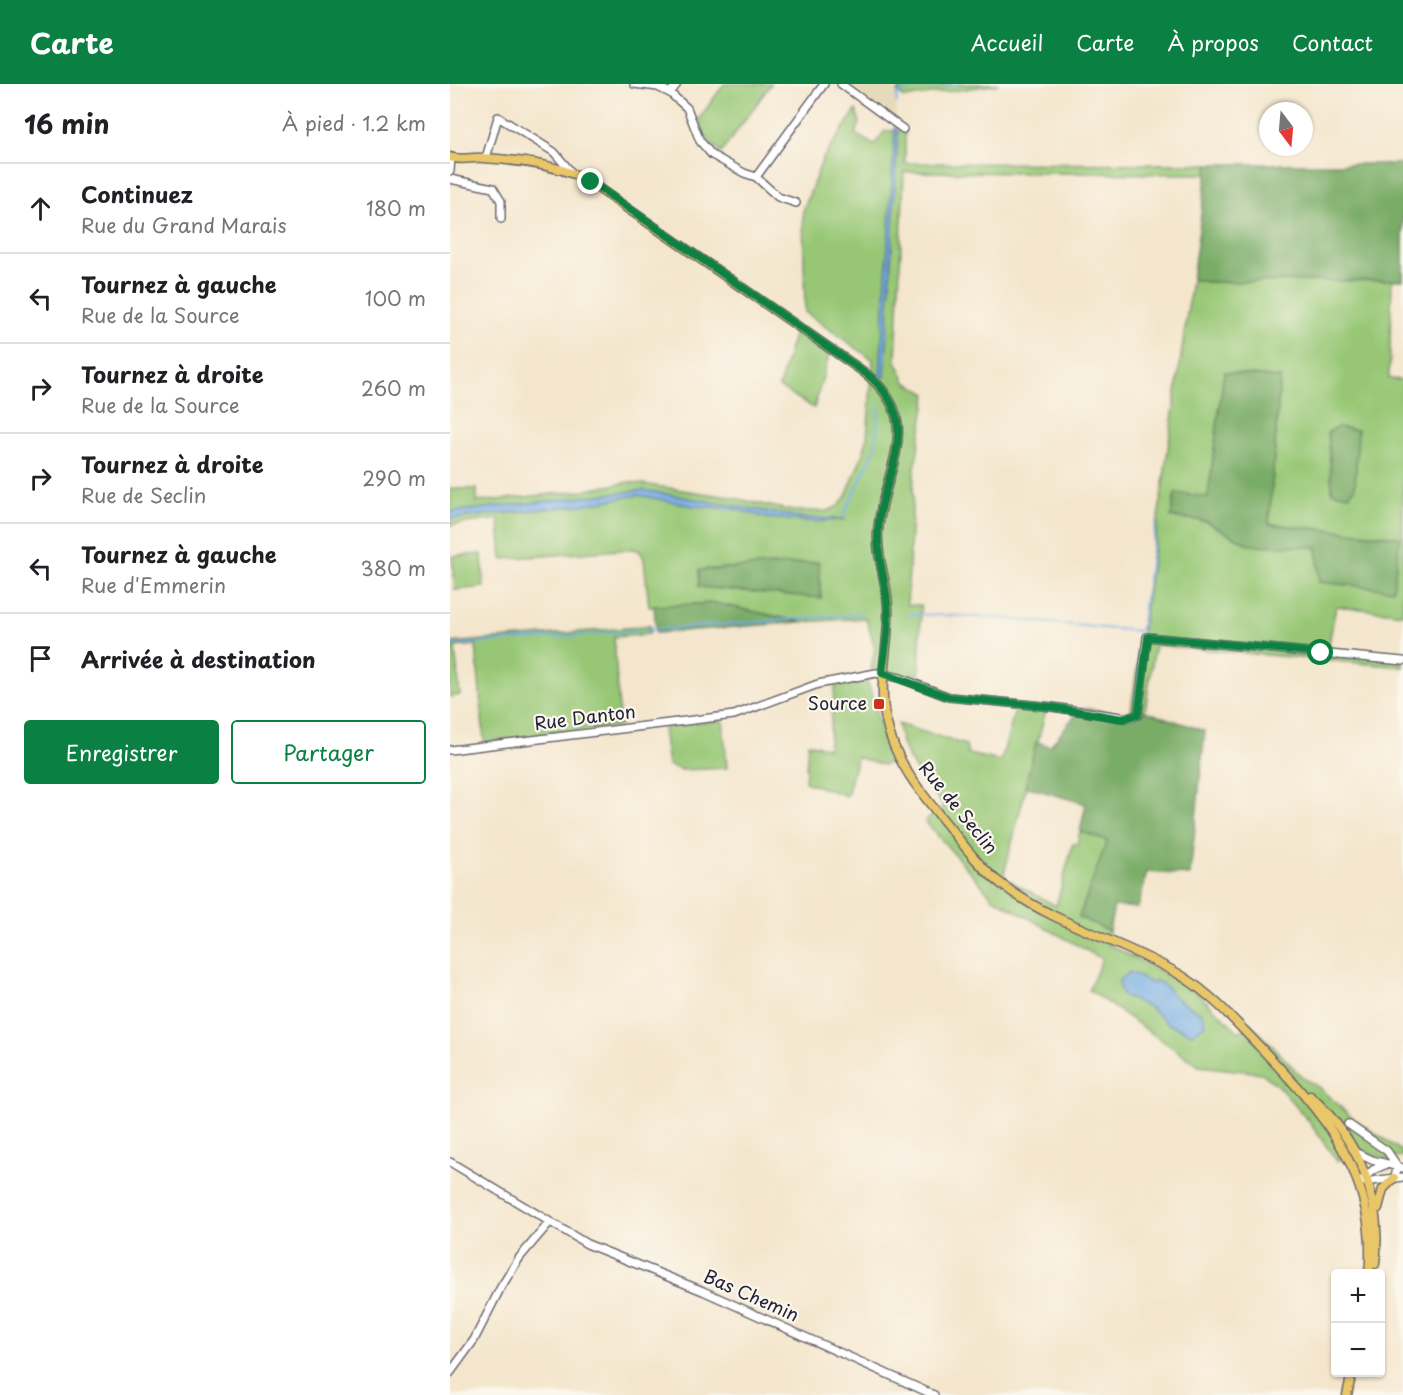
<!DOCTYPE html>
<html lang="fr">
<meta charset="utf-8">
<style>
:root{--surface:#fff;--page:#f6f6f6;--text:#202124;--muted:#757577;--line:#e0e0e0;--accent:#0b8043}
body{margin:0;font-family:"Playpen Sans",sans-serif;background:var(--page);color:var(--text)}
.controls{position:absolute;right:18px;bottom:18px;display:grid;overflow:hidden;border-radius:6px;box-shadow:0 2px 4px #0004}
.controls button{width:54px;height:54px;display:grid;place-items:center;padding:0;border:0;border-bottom:2px solid var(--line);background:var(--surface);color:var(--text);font:30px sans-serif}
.compass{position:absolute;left:809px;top:18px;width:54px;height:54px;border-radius:50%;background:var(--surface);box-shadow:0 2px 4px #0004;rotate:164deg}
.stop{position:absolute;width:18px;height:18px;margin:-14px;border:4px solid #0b8043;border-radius:50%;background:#fff}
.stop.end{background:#0b8043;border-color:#fff;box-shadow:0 2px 6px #0008}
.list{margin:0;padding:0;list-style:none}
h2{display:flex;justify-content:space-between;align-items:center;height:78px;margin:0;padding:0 24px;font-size:26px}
h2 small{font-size:20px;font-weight:400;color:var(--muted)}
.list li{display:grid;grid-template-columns:39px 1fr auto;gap:18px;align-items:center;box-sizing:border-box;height:90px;padding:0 24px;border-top:2px solid var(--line)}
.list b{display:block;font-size:22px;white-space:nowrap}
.list p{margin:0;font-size:20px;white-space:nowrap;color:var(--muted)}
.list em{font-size:20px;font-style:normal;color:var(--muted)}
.actions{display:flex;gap:12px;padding:18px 24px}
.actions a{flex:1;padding:14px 0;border:2px solid var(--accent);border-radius:6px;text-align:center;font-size:21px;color:var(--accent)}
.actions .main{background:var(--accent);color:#fff}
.icon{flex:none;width:33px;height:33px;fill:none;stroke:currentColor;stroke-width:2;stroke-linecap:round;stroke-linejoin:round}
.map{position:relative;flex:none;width:953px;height:1311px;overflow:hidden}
header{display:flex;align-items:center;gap:36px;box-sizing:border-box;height:84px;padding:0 30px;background:var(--accent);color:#fff}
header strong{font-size:28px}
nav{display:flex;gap:33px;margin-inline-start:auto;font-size:21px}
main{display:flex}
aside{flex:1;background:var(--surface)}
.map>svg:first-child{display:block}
</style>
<header>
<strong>Carte</strong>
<nav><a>Accueil</a><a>Carte</a><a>À propos</a><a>Contact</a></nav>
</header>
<main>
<aside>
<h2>16 min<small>À pied · 1.2 km</small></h2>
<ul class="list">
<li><svg class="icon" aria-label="ahead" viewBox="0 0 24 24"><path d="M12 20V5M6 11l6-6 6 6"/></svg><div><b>Continuez</b><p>Rue du Grand Marais</p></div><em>180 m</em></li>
<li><svg class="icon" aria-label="left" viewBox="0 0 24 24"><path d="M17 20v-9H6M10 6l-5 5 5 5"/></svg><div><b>Tournez à gauche</b><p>Rue de la Source</p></div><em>100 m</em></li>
<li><svg class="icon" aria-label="right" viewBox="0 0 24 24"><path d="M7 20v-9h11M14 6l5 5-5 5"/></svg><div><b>Tournez à droite</b><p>Rue de la Source</p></div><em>260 m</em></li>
<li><svg class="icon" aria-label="right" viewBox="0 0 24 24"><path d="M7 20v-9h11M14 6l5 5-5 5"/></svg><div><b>Tournez à droite</b><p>Rue de Seclin</p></div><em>290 m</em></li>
<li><svg class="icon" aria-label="left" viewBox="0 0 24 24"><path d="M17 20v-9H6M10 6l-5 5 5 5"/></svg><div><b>Tournez à gauche</b><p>Rue d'Emmerin</p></div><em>380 m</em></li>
<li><svg class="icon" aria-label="arrive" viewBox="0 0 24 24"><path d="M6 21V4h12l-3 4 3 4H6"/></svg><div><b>Arrivée à destination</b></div></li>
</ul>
<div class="actions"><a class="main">Enregistrer</a><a>Partager</a></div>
</aside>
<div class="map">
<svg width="953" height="1311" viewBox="0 0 953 1311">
<rect width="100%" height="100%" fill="#fbf7ec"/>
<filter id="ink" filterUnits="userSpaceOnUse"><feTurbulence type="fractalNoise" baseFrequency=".0167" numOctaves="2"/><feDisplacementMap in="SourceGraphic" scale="12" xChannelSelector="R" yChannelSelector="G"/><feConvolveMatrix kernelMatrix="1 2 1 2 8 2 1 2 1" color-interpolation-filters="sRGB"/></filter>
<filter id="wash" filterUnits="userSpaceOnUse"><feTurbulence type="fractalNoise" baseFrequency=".008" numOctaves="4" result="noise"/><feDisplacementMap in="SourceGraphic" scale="24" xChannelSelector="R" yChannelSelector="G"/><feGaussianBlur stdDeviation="1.35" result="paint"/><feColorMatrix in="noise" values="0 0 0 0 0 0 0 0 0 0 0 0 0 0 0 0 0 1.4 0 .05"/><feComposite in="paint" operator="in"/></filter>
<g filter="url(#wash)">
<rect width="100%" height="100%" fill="#f4e6cd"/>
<!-- built -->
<path fill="#e5dbba" d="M 398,0 L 439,0 L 447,8 L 446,39 Z"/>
<!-- green -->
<path fill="#97c775" stroke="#5c7458" stroke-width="1.5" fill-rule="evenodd" d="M 274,0 L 321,0 L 271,69 L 254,51 L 249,35 Z
M 465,0 L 549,0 L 454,14 L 447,8 L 452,3 Z
M 406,26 L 410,39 L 405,50 L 424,61 L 435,47 L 455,47 L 455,79 L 758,80 L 757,90 L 454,88 L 446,277 L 456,298 L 477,310 L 464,390 L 457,521 L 471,521 L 469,596 L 443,588 L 421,585 L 425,564 L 416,534 L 351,538 L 265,519 L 199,523 L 194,475 L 190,467 L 183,465 L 52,475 L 49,435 L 0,441 L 0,405 L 27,405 L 27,418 L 131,407 L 179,398 L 279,413 L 343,427 L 378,427 L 388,422 L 396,412 L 413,370 L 417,354 L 423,276 L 355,228 L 353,127 L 373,74 ZM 368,478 L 371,514 L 249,487 L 249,486 Z
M 742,195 L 757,198 L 942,196 L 939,295 L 953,296 L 953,530 L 886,522 L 878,565 L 953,572 L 953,583 L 705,561 L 695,627 L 681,626 ZM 774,289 L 830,295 L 819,440 L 949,453 L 943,505 L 869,498 L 867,463 L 800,461 L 755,437 L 722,433 L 725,409 L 758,413 Z
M 345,247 L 379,271 L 364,324 L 329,303 Z
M 32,470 L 34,503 L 5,506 L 2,472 Z
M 200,542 L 199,550 L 164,553 L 170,642 L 34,658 L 26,561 L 5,563 L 10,611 L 0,613 L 0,559 Z
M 414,595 L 419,602 L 441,679 L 433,681 L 407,673 L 397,712 L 355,698 L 358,659 L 378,664 L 385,602 Z
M 566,623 L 596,626 L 553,793 L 606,822 L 623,760 L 627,761 L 630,747 L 658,756 L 629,833 L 659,847 L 658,860 L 740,902 L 789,948 L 800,939 L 854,995 L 867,1002 L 903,1034 L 953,1068 L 953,1072 L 937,1076 L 911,1066 L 887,1077 L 857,1035 L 828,1002 L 812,989 L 749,982 L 639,906 L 652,875 L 543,814 L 475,737 L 494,722 C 474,696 451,674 448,640 L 516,661 L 518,670 L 551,677 Z
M 273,636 L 277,684 L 232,686 L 218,681 L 213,645 L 224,641 Z"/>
<!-- forest -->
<path fill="#79ac66" stroke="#4e6750" stroke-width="1.5" d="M 758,80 L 953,80 L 953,196 L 757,198 L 742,195 Z
M 774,288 L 830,294 L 819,440 L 950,453 L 943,506 L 869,498 L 867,463 L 800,461 L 755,437 L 721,433 L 725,409 L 758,413 Z
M 888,343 L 908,346 L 905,404 L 899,411 L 882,408 L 878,348 Z
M 369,478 L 371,514 L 249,503 L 249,486 Z
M 265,519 L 351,538 L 206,549 L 204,522 Z
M 631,624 L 675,630 L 681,626 L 695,627 L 755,647 L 740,791 L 697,788 L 688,824 L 664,822 L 659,847 L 629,833 L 657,757 L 630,747 L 636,720 L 575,702 L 586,658 L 600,662 Z"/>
<!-- water -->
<path fill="#75ace3" stroke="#4c678f" stroke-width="1.5" d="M 445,43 L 448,46 L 435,293 L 430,292 Z
M 193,406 L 354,434 L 396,435 L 367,438 L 317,434 L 285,425 L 244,422 L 188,411 L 132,421 L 0,435 L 0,428 Z
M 680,888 L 703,900 L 705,896 L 714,901 L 727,915 L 753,930 L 756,940 L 742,950 L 717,939 L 699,923 L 674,912 L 670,907 L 669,896 Z"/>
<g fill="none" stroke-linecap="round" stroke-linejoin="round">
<!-- stream -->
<path stroke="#75ace3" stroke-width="2" d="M 447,19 L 447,12 L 454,6 L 507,0
M 392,434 L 425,365 L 429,322
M 460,530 L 535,533 L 688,547 L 691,545 L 706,438
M 0,561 L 413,530"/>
</g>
</g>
<g filter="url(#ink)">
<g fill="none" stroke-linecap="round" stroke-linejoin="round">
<defs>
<path id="minor" d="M 184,0 L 208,3 L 220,9 L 237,24 L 250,57 L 262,71 L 294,89 L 306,93 L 328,113 L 346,119
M 391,0 L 453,45
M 220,9 L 227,0
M 36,74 L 48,33 L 104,68 L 121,88
M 0,87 L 1,74
M 306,93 L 374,0
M 0,95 L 43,104 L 51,117 L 51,135
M 0,666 L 284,631 L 368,600 L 426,589 L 450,594 L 499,613 L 602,623 L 678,634 L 688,631 L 697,553 L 953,577
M 898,1040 L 937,1067 L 948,1083 L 944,1094
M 905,1068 L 922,1076 L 953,1084
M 0,1078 L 137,1160 L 253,1207 L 484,1311
M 912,1096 L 923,1086 L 937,1080
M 914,1098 L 953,1093
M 0,1289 L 24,1256 L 51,1203 L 70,1173 L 99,1139"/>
<path id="major" d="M 0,73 C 11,77 22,73 33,74 C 65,76 106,80 135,95 L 411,286 C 480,336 432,385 428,448 C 426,473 437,497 438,522 C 440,560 427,597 436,636 C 445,679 472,710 499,743 C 516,764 532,786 554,802 C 607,842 676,858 732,892 C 762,911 785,937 809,962 C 873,1029 929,1090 919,1190
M 860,1012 C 909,1055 933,1115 925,1180
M 928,1124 L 933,1105 L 944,1094
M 897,1311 L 902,1288"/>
</defs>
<!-- minor casing -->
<use href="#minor" stroke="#6c676e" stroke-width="10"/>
<!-- major casing -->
<use href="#major" stroke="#6c676e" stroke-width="11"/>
<!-- minor -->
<use href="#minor" stroke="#fff" stroke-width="7"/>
<!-- major -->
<use href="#major" stroke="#e9c769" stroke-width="8"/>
</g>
</g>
<g fill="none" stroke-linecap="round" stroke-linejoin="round" filter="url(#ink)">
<!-- route -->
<path stroke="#0b8043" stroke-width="8" d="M 141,98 L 417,290 C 480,342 428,392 428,452 C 427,474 435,495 437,516 C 440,540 435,565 432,589 L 499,613 L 602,623 L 672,635 L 688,631 L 698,553 L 871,569"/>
</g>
<!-- markers -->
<rect fill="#c8321e" stroke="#fbf7ec" stroke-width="2" x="423" y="614" width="12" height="12" rx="3"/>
<g text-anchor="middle" stroke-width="4.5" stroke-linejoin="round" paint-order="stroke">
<!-- poi labels -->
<g font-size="18" fill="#22223b" stroke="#fbf7ec" text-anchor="end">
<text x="417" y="626">Source</text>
</g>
<!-- street labels -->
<g font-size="18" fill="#22223b" stroke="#fbf7ec">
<text transform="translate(135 634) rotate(-7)" y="6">Rue Danton</text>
<text transform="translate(508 724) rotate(51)" y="6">Rue de Seclin</text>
<text transform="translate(301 1212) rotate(24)" y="6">Bas Chemin</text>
</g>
</g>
</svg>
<div class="controls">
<button>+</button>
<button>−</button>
</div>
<svg class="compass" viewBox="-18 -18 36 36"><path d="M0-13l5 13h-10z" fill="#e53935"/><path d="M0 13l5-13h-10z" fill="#757577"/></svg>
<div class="stop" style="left:871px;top:569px"></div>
<div class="stop end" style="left:141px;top:98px"></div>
</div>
</main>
